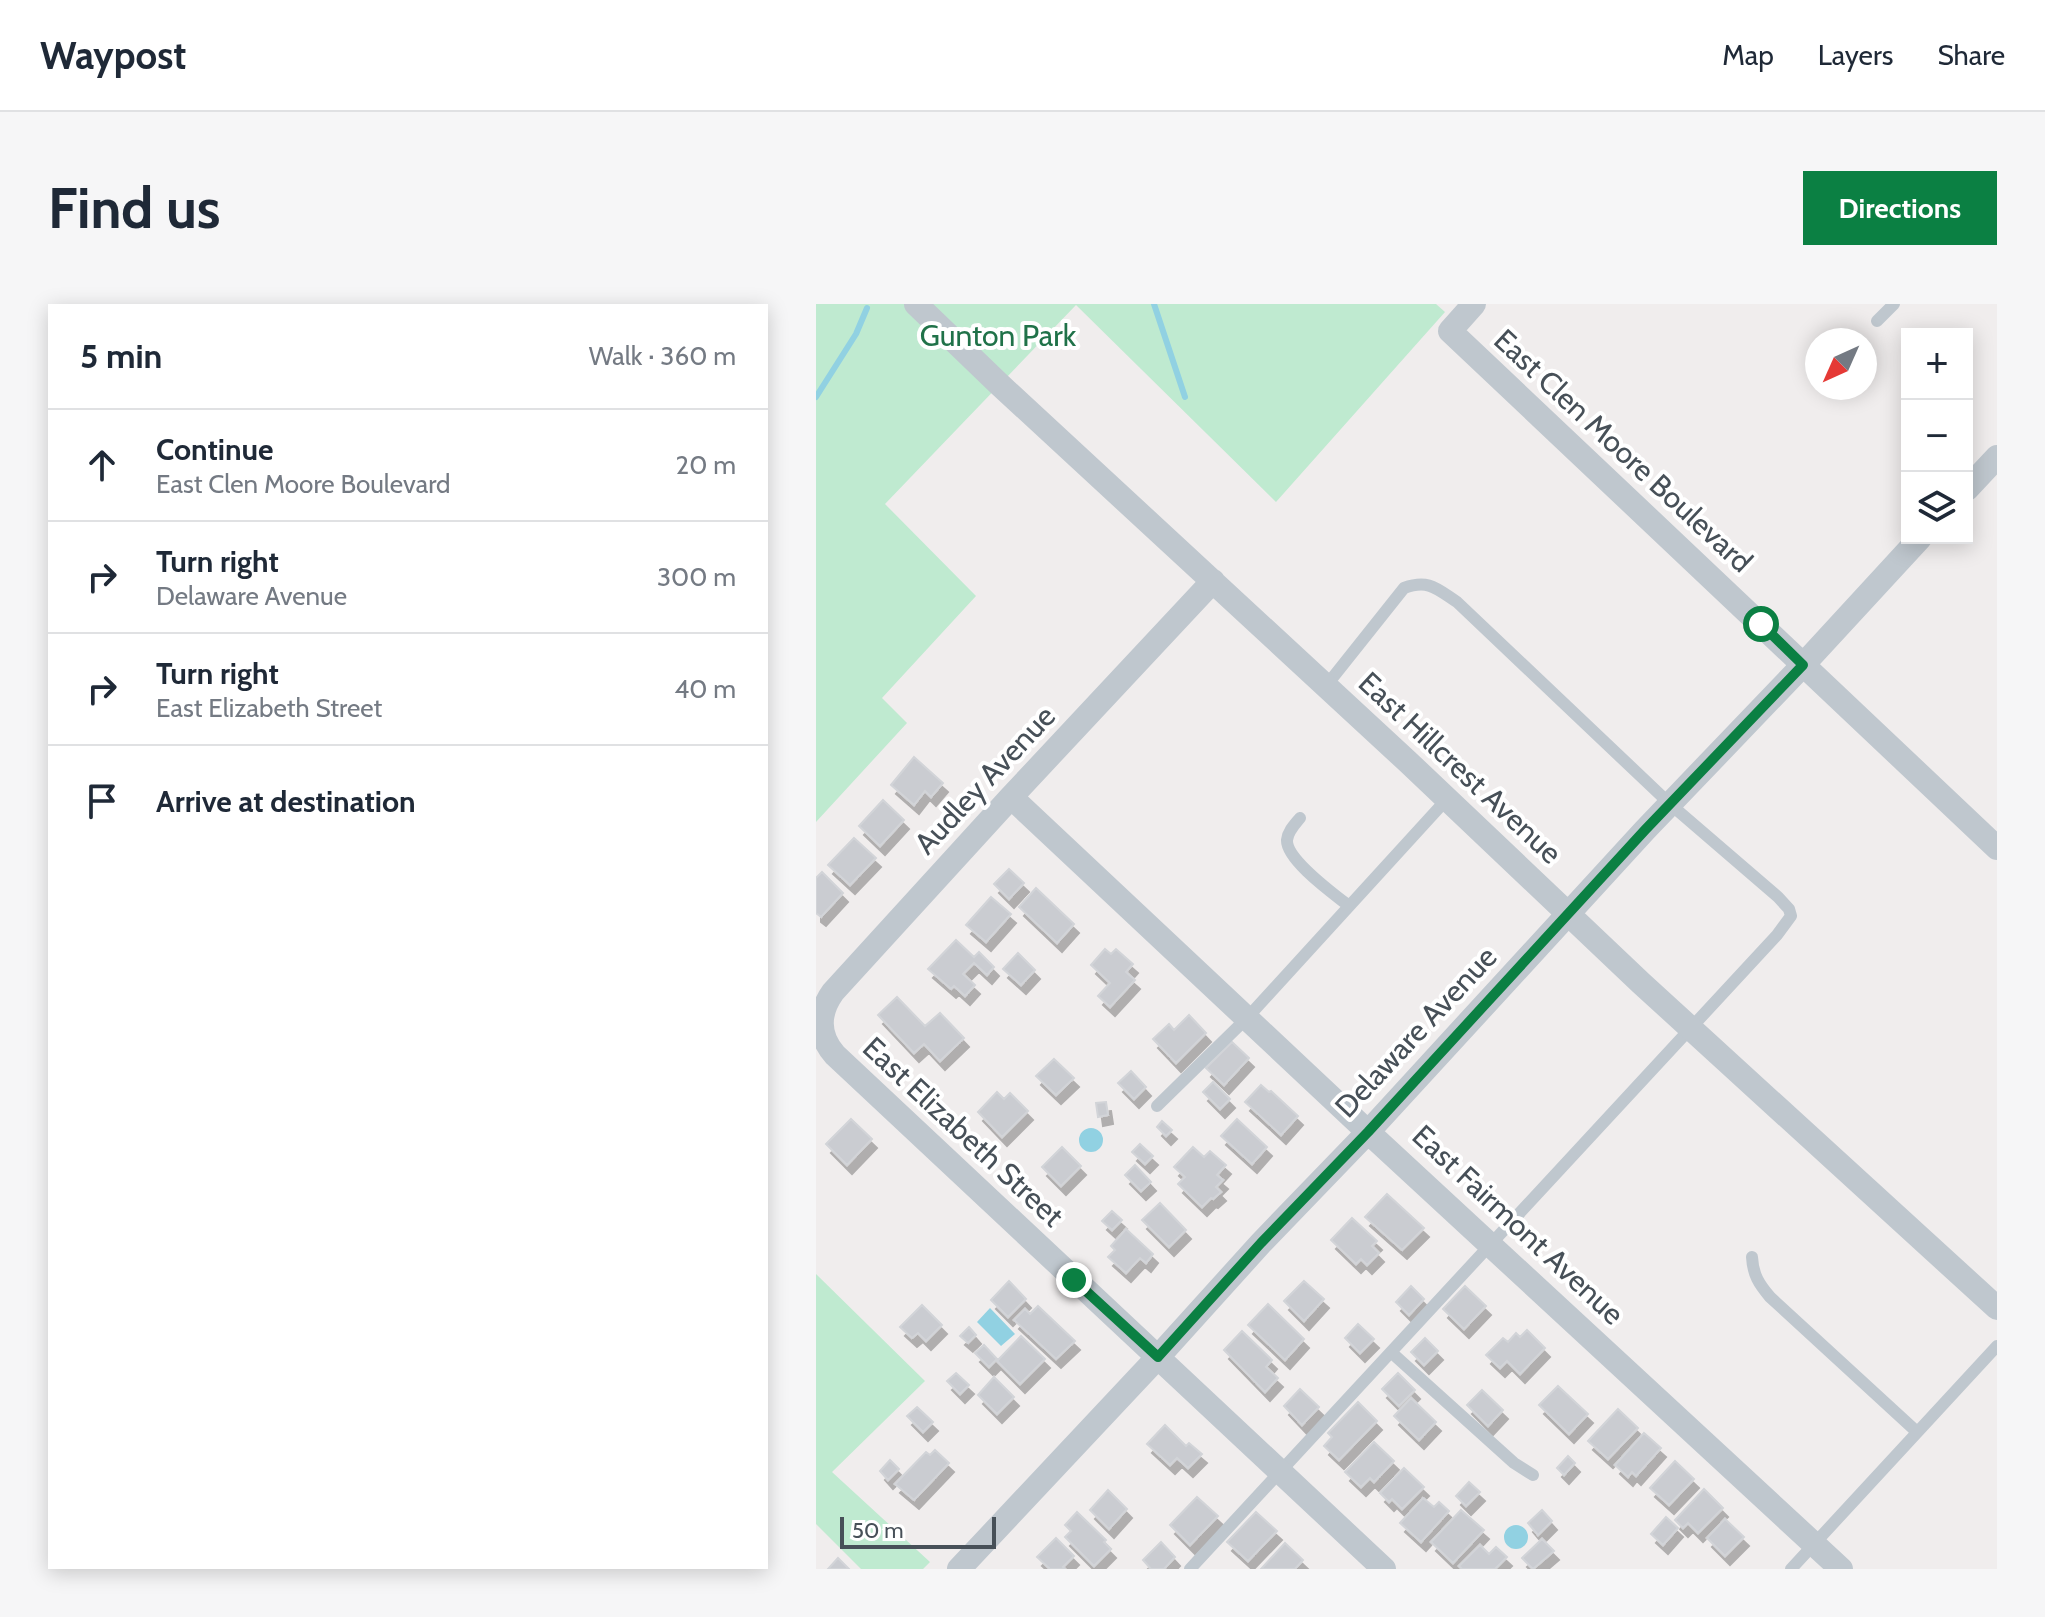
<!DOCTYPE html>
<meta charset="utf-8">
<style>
:root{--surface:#fff;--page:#f6f6f7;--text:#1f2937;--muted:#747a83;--line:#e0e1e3;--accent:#0b8043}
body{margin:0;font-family:Cabin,sans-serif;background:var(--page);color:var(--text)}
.controls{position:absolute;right:24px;top:24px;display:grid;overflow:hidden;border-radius:0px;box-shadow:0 4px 20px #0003}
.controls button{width:72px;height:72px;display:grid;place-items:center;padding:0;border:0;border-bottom:2px solid var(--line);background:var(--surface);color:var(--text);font:40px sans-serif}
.compass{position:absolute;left:989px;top:24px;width:72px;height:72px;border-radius:50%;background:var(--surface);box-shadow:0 4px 20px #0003;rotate:225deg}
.scale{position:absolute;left:24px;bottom:20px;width:156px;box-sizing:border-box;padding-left:8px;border:4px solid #475058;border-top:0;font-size:22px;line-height:28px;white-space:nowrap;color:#475058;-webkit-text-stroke:6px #fff;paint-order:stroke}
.stop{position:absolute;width:24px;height:24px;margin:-18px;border:6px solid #0b8043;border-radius:50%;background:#fff}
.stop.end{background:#0b8043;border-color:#fff;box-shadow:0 2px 8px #0008}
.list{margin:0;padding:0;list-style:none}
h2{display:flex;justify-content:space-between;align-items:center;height:104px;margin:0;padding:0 32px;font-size:34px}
h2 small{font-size:26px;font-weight:400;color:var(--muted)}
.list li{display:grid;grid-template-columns:52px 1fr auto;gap:24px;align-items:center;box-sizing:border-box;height:112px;padding:0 32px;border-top:2px solid var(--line)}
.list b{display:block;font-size:30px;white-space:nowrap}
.list p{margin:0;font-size:26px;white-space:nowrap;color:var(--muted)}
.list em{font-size:26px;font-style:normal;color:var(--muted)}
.icon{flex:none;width:44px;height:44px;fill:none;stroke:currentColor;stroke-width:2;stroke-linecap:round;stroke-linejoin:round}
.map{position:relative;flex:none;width:1181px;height:1265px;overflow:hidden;border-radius:0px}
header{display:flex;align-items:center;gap:48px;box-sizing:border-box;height:112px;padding:0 40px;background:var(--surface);border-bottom:2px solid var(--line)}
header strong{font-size:38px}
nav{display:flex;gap:44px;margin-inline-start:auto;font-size:28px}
.intro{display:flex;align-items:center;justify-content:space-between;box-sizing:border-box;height:192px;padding:0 48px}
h1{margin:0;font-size:56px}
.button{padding:20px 36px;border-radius:0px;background:var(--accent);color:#fff;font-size:28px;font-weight:700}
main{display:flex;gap:48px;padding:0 48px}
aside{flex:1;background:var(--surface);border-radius:0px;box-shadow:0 4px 20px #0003}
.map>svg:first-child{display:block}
</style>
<header>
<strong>Waypost</strong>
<nav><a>Map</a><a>Layers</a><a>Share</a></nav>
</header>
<div class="intro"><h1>Find us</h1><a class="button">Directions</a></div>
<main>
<aside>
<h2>5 min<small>Walk · 360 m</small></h2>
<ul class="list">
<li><svg class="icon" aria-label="ahead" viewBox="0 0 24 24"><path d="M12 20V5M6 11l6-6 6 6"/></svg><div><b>Continue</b><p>East Clen Moore Boulevard</p></div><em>20 m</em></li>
<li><svg class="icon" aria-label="right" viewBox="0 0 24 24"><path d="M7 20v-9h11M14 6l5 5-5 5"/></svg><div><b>Turn right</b><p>Delaware Avenue</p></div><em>300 m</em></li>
<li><svg class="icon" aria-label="right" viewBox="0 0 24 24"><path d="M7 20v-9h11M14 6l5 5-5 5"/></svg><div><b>Turn right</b><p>East Elizabeth Street</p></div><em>40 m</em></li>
<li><svg class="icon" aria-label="arrive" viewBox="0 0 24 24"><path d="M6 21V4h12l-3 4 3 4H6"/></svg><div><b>Arrive at destination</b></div></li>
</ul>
</aside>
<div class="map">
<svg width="1181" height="1265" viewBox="0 0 1181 1265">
<defs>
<filter id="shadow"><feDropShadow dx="5" dy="9" stdDeviation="0" flood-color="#0004"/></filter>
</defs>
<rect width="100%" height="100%" fill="#f0eded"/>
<!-- green -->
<path fill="#bfead0" d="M 0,0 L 620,0 L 629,8 L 460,198 L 260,1 L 69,200 L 160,292 L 66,394 L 91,419 L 0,518 Z
M 0,970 L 109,1077 L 16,1168 L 114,1258 L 107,1265 L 45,1265 L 0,1220 Z"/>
<!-- water -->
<path fill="#91d1e2" d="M263 836a12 12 0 1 1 24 0a12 12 0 1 1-24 0Z
M 174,1004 L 199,1030 L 185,1042 L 161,1018 Z
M688 1233a12 12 0 1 1 24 0a12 12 0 1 1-24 0Z"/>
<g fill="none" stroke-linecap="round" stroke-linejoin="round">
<!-- stream -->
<path stroke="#91d1e2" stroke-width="6" d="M 338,0 L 369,93
M 0,93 L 40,30 L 51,4"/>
</g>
<!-- building -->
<path fill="#caccd1" stroke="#d2d4d8" stroke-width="2" filter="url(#shadow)" d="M 98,453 L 127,479 L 115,493 L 109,487 L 98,501 L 75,481 Z
M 67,496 L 88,516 L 64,542 L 43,522 Z
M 38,534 L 60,554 L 34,581 L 12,561 Z
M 193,565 L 208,579 L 193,595 L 178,580 Z
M 6,568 L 27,589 L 5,613 L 0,609 L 0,574 Z
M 220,584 L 258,620 L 241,639 L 203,603 Z
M 175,593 L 195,610 L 170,638 L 150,621 Z
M 140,636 L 158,653 L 163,648 L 178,663 L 171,671 L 158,659 L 147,670 L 159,681 L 149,692 L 138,682 L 135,685 L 112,665 Z
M 289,645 L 295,650 L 300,645 L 317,660 L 310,668 L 319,676 L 294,703 L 282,692 L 294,679 L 275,661 Z
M 202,649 L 219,666 L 205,681 L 187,665 Z
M 81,693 L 109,722 L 124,709 L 148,734 L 124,757 L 108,740 L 98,749 L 62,711 Z
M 373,711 L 390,729 L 360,759 L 337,735 L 353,720 L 358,726 Z
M 416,738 L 433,754 L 408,781 L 390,764 Z
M 238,755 L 258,774 L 240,791 L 220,772 Z
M 315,767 L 330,783 L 318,795 L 302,779 Z
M 397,778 L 414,795 L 404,805 L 387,788 Z
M 445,781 L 453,788 L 455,787 L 482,812 L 465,831 L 429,798 Z
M 181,788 L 188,795 L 194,789 L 212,807 L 186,833 L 162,808 Z
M 290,798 L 292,811 L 282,813 L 280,799 Z
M 35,815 L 56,835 L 31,861 L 10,840 Z
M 421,815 L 451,843 L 436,860 L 405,832 Z
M 346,817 L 356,826 L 350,832 L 341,823 Z
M 324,840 L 337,852 L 329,860 L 316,848 Z
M 246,843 L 265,862 L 245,882 L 226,863 Z
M 377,843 L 388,853 L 394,847 L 410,861 L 401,871 L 407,876 L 400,883 L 405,888 L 397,895 L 395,894 L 386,903 L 362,880 L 369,873 L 358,863 Z
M 319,861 L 335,878 L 325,887 L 309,871 Z
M 571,890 L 608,924 L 586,946 L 549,913 Z
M 344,899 L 370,926 L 353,943 L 326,916 Z
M 296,907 L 306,916 L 296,926 L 286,917 Z
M 536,914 L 561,937 L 556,942 L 563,949 L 551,961 L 545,955 L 540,960 L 515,936 Z
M 310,925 L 337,950 L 330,959 L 324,954 L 310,969 L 292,953 L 299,946 L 295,942 Z
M 193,977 L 210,995 L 192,1013 L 175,996 Z
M 488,977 L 508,995 L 488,1017 L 468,997 Z
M 595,982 L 608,995 L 593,1011 L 580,998 Z
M 649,982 L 670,1002 L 648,1025 L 627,1005 Z
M 452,1000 L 488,1035 L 469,1056 L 432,1021 Z
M 106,1001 L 126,1021 L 110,1037 L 102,1029 L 96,1034 L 84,1023 Z
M 222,1002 L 259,1037 L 240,1055 L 198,1016 L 209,1005 L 214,1010 Z
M 542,1020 L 558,1035 L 544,1049 L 529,1034 Z
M 153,1023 L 160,1031 L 152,1039 L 144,1032 Z
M 711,1026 L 729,1044 L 704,1070 L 691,1057 L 684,1064 L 670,1051 L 687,1034 L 692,1038 L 700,1029 L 704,1033 Z
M 426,1027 L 456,1056 L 450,1063 L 462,1074 L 449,1088 L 408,1046 Z
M 205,1032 L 229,1055 L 204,1080 L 181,1057 Z
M 609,1034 L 622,1047 L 608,1061 L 595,1048 Z
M 168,1041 L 181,1055 L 173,1063 L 159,1049 Z
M 140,1069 L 153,1081 L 144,1090 L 131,1077 Z
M 582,1069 L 599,1086 L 583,1102 L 566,1085 Z
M 178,1073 L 198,1093 L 181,1110 L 162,1091 Z
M 742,1082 L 772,1110 L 753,1130 L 723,1101 Z
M 484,1085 L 503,1103 L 486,1121 L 468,1102 Z
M 666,1086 L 687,1106 L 672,1122 L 651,1101 Z
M 595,1094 L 620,1118 L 603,1136 L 578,1112 Z
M 542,1098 L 561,1117 L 523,1156 L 508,1142 L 516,1133 L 512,1129 Z
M 101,1103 L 117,1118 L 107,1128 L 91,1112 Z
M 802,1105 L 822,1124 L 792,1155 L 772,1137 Z
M 349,1121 L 370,1142 L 373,1139 L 386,1150 L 372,1164 L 361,1154 L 354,1161 L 331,1140 Z
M 828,1129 L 845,1144 L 820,1172 L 816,1168 L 812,1173 L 799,1161 Z
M 558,1138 L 578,1157 L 558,1178 L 554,1174 L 545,1183 L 529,1168 Z
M 119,1146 L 133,1159 L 98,1196 L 79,1180 L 110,1148 L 114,1151 Z
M 752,1152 L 759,1159 L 748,1171 L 741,1164 Z
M 74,1156 L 83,1165 L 72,1176 L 64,1167 Z
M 859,1157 L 878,1175 L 853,1201 L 834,1184 Z
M 588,1164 L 608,1183 L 586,1205 L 576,1195 L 573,1198 L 564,1189 Z
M 653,1178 L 664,1188 L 650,1202 L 640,1192 Z
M 888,1185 L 907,1204 L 882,1229 L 872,1219 L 867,1224 L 859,1216 Z
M 292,1186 L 311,1205 L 293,1225 L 274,1206 Z
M 381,1193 L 402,1212 L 374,1241 L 354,1221 Z
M 607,1194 L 618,1203 L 623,1198 L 633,1207 L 605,1238 L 584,1219 Z
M 645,1206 L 668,1226 L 637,1259 L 615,1238 Z
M 726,1206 L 736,1217 L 722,1231 L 712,1219 Z
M 261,1208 L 290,1236 L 288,1238 L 295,1245 L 278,1262 L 249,1233 L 255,1227 L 249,1221 Z
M 440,1208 L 461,1227 L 432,1257 L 411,1238 Z
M 850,1213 L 862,1224 L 847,1241 L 835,1230 Z
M 909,1215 L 928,1233 L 909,1252 L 891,1234 Z
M 240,1234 L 258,1252 L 247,1263 L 249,1265 L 234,1265 L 221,1253 Z
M 726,1235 L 738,1247 L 717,1265 L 706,1254 Z
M 345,1238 L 359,1253 L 348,1265 L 335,1265 L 327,1256 Z
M 469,1239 L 487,1256 L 479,1265 L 445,1265 Z
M 664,1241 L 673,1250 L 680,1243 L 691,1253 L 679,1265 L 646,1265 L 643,1262 Z
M 22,1254 L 33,1265 L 12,1265 Z"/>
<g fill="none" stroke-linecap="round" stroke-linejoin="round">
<!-- service -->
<path stroke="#bfc7ce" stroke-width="12" d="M 1061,17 L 1078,0
M 484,514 C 479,520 472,527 471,536 C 470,556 518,590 533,602
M 341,802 L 431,714 L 631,495
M 936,953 C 937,971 943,980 954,993 L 1101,1128
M 576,1049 L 698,1159 L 717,1171
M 374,1265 L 961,631 L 975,612 L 973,605 L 962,593 L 854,500 L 641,298 C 621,285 613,275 588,284 L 510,382
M 975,1265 L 1181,1042"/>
<!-- minor -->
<path stroke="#bfc7ce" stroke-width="24" d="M 100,0 L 183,80 L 591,457 L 825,679 L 1181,1004
M 658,0 L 634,27 L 1181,544
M 1151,185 L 1181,153
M 397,277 L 195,493 L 17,688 C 2,709 2,732 19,751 L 568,1265
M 195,493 L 552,828 L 1025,1265
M 143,1265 L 342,1053 L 445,939 L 552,828 L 829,526 L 987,361 L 1104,234"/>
</g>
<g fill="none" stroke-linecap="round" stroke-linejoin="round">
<!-- route -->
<path stroke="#0b8043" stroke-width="10" d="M 258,976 L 342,1053 L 445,939 L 552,828 L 829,526 L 987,361 L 945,320"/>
</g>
<g text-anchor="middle" stroke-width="8" stroke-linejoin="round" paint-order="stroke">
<!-- park labels -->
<g font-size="30" fill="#207249" stroke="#fff">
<text x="182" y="42">Gunton Park</text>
</g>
<!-- street labels -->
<g font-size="30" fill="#475058" stroke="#fff">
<text transform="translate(807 147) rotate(43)" y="10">East Clen Moore Boulevard</text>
<text transform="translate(644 464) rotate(43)" y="10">East Hillcrest Avenue</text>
<text transform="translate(169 476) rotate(-47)" y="10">Audley Avenue</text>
<text transform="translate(600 728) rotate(-47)" y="10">Delaware Avenue</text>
<text transform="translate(147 828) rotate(43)" y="10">East Elizabeth Street</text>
<text transform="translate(702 921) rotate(43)" y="10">East Fairmont Avenue</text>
</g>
</g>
</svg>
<div class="controls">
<button>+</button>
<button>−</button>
<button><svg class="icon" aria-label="layers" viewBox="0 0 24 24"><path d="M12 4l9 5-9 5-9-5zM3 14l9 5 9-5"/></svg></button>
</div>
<svg class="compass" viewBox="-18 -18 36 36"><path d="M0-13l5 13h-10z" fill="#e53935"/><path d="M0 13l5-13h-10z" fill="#747a83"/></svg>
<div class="scale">50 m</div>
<div class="stop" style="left:945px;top:320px"></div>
<div class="stop end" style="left:258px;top:976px"></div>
</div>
</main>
